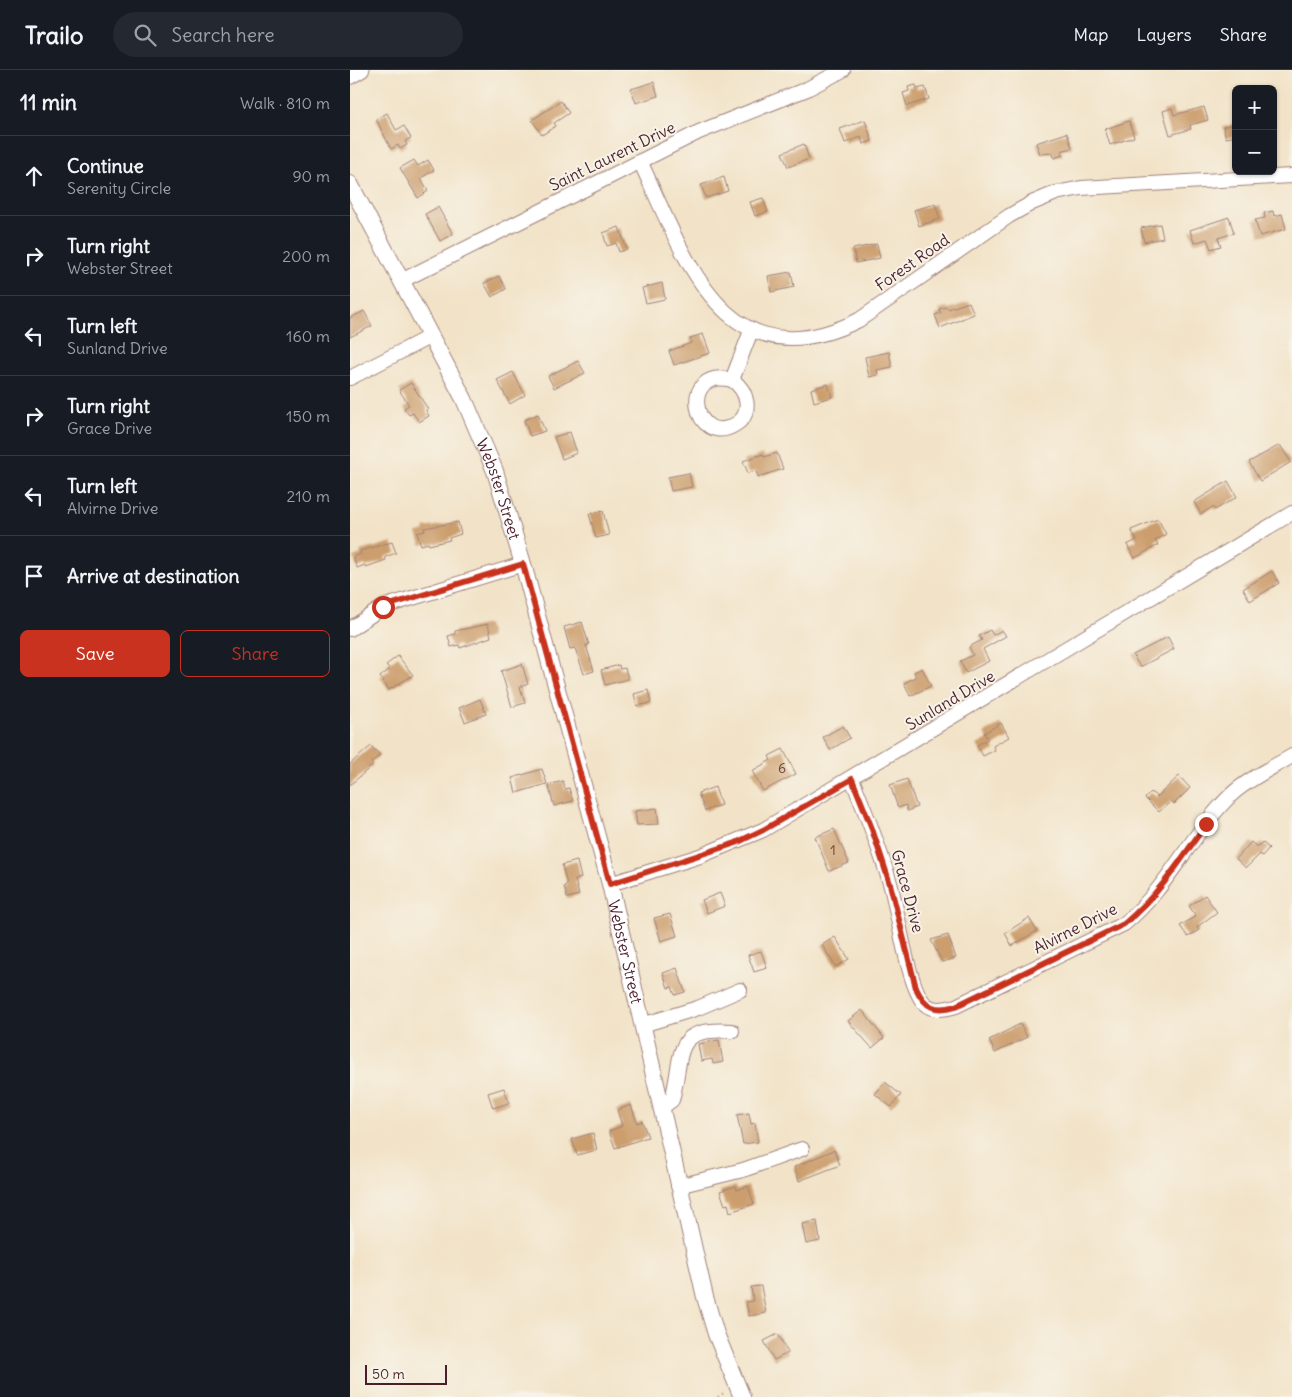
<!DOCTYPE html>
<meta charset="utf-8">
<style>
:root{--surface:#171b24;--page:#242831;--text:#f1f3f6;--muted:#9ea1a6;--line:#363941;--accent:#c8321e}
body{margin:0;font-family:Delius,sans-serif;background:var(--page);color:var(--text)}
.controls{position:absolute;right:15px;top:15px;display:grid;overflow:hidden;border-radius:8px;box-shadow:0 1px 4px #0004}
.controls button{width:45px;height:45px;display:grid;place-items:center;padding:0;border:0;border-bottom:1px solid var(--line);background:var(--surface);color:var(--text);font:25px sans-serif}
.scale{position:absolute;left:15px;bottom:12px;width:82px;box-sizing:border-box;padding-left:5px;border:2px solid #4a1f2b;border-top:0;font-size:14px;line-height:18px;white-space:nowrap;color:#4a1f2b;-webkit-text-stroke:4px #f7f3e8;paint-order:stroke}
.stop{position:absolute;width:15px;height:15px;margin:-11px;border:4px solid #c8321e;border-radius:50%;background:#fff}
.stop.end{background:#c8321e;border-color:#fff;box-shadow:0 1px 5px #0008}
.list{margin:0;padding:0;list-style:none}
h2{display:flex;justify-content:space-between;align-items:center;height:65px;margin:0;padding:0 20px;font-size:21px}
h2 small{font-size:16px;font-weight:400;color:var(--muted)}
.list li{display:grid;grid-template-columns:32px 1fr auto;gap:15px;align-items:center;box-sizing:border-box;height:80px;padding:0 20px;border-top:1px solid var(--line)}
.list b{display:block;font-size:19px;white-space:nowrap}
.list p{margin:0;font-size:16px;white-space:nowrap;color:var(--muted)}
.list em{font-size:16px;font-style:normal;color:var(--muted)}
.actions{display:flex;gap:10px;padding:15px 20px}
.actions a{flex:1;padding:11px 0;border:1px solid var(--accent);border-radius:8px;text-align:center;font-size:18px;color:var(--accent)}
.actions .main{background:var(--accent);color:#fff}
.icon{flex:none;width:28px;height:28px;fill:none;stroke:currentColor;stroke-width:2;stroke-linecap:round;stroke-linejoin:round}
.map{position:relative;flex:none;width:942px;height:1327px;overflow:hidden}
header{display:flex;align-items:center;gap:30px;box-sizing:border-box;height:70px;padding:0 25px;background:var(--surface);border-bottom:1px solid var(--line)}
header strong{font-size:24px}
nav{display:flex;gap:28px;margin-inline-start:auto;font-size:18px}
.search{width:350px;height:45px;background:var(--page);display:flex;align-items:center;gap:12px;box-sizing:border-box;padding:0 18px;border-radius:28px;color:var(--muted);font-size:19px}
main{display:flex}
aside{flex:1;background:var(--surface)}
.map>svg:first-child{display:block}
</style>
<header>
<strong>Trailo</strong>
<div class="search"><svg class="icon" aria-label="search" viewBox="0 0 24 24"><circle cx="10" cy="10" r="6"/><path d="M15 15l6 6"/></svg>Search here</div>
<nav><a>Map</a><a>Layers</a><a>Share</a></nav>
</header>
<main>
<aside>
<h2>11 min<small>Walk · 810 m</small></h2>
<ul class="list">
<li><svg class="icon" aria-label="ahead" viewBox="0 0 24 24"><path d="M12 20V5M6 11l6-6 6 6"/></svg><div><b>Continue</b><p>Serenity Circle</p></div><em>90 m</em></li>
<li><svg class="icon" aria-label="right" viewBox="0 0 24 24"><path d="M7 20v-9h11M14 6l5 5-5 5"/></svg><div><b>Turn right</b><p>Webster Street</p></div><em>200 m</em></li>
<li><svg class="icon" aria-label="left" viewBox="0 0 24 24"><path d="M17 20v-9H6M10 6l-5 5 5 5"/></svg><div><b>Turn left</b><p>Sunland Drive</p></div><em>160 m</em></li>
<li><svg class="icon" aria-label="right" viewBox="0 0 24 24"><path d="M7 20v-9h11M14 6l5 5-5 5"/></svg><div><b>Turn right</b><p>Grace Drive</p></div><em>150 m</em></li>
<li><svg class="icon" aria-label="left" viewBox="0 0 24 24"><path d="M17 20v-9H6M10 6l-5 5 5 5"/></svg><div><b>Turn left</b><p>Alvirne Drive</p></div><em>210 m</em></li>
<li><svg class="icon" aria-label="arrive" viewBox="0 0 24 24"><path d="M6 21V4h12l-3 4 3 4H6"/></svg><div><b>Arrive at destination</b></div></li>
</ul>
<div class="actions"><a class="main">Save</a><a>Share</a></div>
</aside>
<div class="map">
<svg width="942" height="1327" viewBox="0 0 942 1327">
<rect width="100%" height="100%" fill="#f7f3e8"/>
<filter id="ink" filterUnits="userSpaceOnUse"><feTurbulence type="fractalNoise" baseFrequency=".02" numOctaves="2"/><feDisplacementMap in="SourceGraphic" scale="10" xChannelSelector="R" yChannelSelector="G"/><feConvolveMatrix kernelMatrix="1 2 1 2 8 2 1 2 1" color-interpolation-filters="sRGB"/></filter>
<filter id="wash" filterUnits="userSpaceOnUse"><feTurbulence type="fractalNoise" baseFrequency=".0096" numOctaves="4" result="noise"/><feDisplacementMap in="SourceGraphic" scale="20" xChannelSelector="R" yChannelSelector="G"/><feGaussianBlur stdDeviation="1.12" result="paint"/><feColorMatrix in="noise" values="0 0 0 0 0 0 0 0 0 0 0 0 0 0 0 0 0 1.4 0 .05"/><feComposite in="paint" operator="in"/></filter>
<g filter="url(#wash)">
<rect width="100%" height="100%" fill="#f2e3c8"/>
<g id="blocks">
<!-- building -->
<path fill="#cc9e6d" d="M 304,12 L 308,26 L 286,33 L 281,19 Z
M 566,15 L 567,19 L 575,17 L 579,29 L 557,36 L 553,23 L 559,21 L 558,17 Z
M 211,31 L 219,43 L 204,53 L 206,56 L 192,65 L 182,50 Z
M 854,37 L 858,50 L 840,55 L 841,59 L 820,65 L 813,41 L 822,38 L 824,45 Z
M 37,43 L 46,60 L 54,56 L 61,68 L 55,71 L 57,75 L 50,79 L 48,75 L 41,79 L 26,49 Z
M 515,50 L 522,71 L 513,74 L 511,67 L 495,73 L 490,59 Z
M 779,51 L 784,67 L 760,75 L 755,59 Z
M 886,53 L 886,66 L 876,68 L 873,57 Z
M 717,63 L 722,78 L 711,81 L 713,85 L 704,88 L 703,83 L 690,84 L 686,73 Z
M 454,74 L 459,89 L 438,97 L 432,83 Z
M 64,90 L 68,96 L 78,90 L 84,100 L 71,108 L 78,121 L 68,128 L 50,98 Z
M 374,107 L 378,121 L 356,128 L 351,115 Z
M 413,128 L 418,142 L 405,146 L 400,132 Z
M 585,134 L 590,149 L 569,156 L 564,140 Z
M 88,137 L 103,164 L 90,171 L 75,144 Z
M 923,141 L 924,146 L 932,144 L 936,159 L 910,166 L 905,150 L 915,148 L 914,143 Z
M 879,147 L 884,163 L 868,168 L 871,176 L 861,179 L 857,169 L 844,173 L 840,160 Z
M 810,154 L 813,168 L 794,172 L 791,158 Z
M 269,157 L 277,179 L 269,182 L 266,173 L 257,176 L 253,163 Z
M 527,174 L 530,188 L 506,193 L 503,179 Z
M 441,202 L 444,217 L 421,222 L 418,206 Z
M 149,206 L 156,219 L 142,227 L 134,213 Z
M 312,213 L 315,229 L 296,233 L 292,218 Z
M 619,232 L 624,244 L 590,258 L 585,245 L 591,243 L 589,239 L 597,237 L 598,239 Z
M 14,241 L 22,256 L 0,267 L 0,248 Z
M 353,264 L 360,283 L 324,295 L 319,281 L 341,273 L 340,268 Z
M 539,282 L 542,297 L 527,300 L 528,305 L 519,307 L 515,287 Z
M 228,291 L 235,303 L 204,318 L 198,306 Z
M 163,302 L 175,325 L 160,334 L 147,310 Z
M 61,313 L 78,339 L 76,340 L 79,346 L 69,352 L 63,343 L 59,345 L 54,338 L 59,335 L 49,320 Z
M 478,314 L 482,327 L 464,332 L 461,319 Z
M 188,344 L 195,361 L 180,366 L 174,350 Z
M 220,362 L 227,383 L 212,389 L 204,367 Z
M 930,375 L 941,392 L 910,411 L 899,392 Z
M 427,383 L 433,399 L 408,407 L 406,401 L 398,403 L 393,391 L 413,384 L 414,387 Z
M 339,403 L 342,417 L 321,421 L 318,407 Z
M 878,411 L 887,427 L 865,440 L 863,437 L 851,444 L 844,432 Z
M 253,441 L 259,465 L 246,468 L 239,444 Z
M 808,449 L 816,464 L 805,471 L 808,475 L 785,488 L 777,475 L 787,470 L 781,460 Z
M 108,452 L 111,464 L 99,468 L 100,470 L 79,475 L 78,473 L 71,475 L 67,463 L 75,461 L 74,458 Z
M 42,472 L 46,483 L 35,487 L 36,490 L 16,497 L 15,495 L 7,498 L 3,487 L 11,484 L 10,481 Z
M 922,501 L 929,513 L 900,531 L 893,519 Z
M 232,552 L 239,575 L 236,575 L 244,601 L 234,604 L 225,578 L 220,579 L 214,557 Z
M 138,554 L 141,567 L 110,578 L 109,575 L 101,577 L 98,566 L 105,564 L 105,561 Z
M 640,560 L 643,565 L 652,560 L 656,566 L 633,579 L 639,591 L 616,603 L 610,591 L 623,585 L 619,577 L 632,570 L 629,566 Z
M 818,567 L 824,579 L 790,597 L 783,585 Z
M 48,586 L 63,605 L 39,620 L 30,607 L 40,599 L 36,595 Z
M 172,594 L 178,614 L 170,617 L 175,633 L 162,637 L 151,601 Z
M 269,595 L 270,599 L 275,598 L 278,609 L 255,615 L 251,600 Z
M 572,598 L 581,616 L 560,626 L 554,613 L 566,607 L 564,602 Z
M 298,620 L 301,633 L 287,636 L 284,624 Z
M 130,629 L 136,644 L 115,652 L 109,638 Z
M 651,653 L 659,667 L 643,676 L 645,680 L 633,686 L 627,675 L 638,669 L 634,663 Z
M 493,656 L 500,668 L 480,680 L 473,667 Z
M 21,676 L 30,685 L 21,693 L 23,695 L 0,715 L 0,694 Z
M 433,679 L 446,704 L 413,721 L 402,701 L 421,690 L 419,686 Z
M 192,699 L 197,714 L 166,723 L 162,708 Z
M 829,706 L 840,718 L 824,734 L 821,731 L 809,742 L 795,728 L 801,722 L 807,727 Z
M 557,709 L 567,737 L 557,741 L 556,735 L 548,738 L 540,715 Z
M 213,711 L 215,719 L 219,718 L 223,731 L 204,736 L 198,715 Z
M 365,717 L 371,735 L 355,741 L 348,723 Z
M 307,738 L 309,754 L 287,755 L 285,741 Z
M 484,759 L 499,793 L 479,801 L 465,767 Z
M 901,772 L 907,777 L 912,772 L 919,778 L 912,786 L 910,784 L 896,798 L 886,789 Z
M 227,791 L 231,808 L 225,810 L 229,825 L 217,828 L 214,816 L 217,815 L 212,795 Z
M 370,823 L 375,836 L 357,843 L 352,830 Z
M 855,825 L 867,842 L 847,857 L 849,860 L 838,867 L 830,856 L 846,846 L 839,836 Z
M 320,844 L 327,866 L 311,871 L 304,848 Z
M 679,848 L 687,861 L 662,876 L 655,863 Z
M 598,865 L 606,888 L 592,892 L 581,870 Z
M 485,867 L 499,889 L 486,897 L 472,875 Z
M 411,881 L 417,898 L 404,902 L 398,885 Z
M 327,898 L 335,922 L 325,925 L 322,917 L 318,918 L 313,903 Z
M 512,940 L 534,968 L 522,978 L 498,951 Z
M 670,954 L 677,967 L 645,983 L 639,970 Z
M 369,970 L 373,992 L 363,994 L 362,989 L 351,991 L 348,974 Z
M 535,1012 L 551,1025 L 541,1037 L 525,1024 Z
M 154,1018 L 159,1033 L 143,1038 L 138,1023 Z
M 281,1035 L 287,1053 L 292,1051 L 298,1067 L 265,1078 L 259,1061 L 272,1056 L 267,1040 Z
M 399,1043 L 401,1054 L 405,1053 L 408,1072 L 393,1074 L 387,1045 Z
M 243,1063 L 247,1080 L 227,1085 L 222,1069 Z
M 484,1080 L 490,1095 L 449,1111 L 444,1097 Z
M 386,1116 L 387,1120 L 398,1116 L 404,1134 L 380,1142 L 378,1134 L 375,1135 L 370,1121 Z
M 467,1151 L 470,1171 L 456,1174 L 452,1154 Z
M 411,1216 L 416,1243 L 399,1246 L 396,1232 L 403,1231 L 401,1217 Z
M 428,1264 L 438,1283 L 424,1290 L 414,1271 Z"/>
</g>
</g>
<g filter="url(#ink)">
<use href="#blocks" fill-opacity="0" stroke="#9e817a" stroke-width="1"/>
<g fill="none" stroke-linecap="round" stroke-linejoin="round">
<defs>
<path id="minor" d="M 0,7 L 12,0
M 290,91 C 336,189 374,316 509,250 L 659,146 L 682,133 L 706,123 L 731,118 L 942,106
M 51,211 L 349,62 L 457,19 L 493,0
M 0,308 L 81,266
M 382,310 C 397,320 404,343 386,354 C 344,381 327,296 382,310 L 401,261
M 0,559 L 33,537 L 173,494
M 502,709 C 516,743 529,777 540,813 C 548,840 557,914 574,933 C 583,942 595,939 606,936 L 774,854 C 819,817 840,765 881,725 C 898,709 922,698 942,686
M 260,814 L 350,786 L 413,760 L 942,443
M 292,955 L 348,938 L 390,920
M 311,1038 L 322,1030 C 334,984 321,956 382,961
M 328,1116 L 393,1100 L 452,1079"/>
<g id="major">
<path id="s1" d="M 0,114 L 114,329 L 145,401 L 173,494 L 260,814 L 355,1227 L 366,1264 L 392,1327"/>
</g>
</defs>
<!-- minor casing -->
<use href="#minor" stroke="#9e817a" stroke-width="16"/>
<!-- major casing -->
<use href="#major" stroke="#9e817a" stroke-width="18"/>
<!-- path -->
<path stroke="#9e817a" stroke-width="2" stroke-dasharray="1 4" stroke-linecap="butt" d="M 368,1327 L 375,1322"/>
<!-- minor -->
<use href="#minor" stroke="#fff" stroke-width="14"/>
<!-- major -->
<use href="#major" stroke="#fff" stroke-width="16"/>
</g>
</g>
<g fill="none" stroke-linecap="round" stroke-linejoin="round" filter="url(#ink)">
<!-- route -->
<path stroke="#c8321e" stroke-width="6" d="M 33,537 L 173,494 L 260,814 L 386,773 L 413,760 L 502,709 L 521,756 L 540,814 L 566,918 C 575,938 586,942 606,936 L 774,854 C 808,826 831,790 856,754"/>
</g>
<g text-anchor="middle" stroke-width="4" stroke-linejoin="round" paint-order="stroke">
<!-- number labels -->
<g font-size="14" fill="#6a3f3c">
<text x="432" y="703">6</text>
<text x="483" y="785">1</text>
</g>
<!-- street labels -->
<g font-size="16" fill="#4a1f2b" stroke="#f7f3e8">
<text transform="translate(262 86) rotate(-26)" y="6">Saint Laurent Drive</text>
<text transform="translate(562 192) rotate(-35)" y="6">Forest Road</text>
<text dy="6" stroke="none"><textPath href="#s1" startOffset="340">Webster Street</textPath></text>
<text transform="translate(600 630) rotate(-31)" y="6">Sunland Drive</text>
<text transform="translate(558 821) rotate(75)" y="6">Grace Drive</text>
<text transform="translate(725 858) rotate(-27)" y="6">Alvirne Drive</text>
<text dy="6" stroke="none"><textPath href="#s1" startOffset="820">Webster Street</textPath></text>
</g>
</g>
</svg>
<div class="controls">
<button>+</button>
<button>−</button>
</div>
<div class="scale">50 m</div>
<div class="stop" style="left:33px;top:537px"></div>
<div class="stop end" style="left:856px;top:754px"></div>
</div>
</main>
